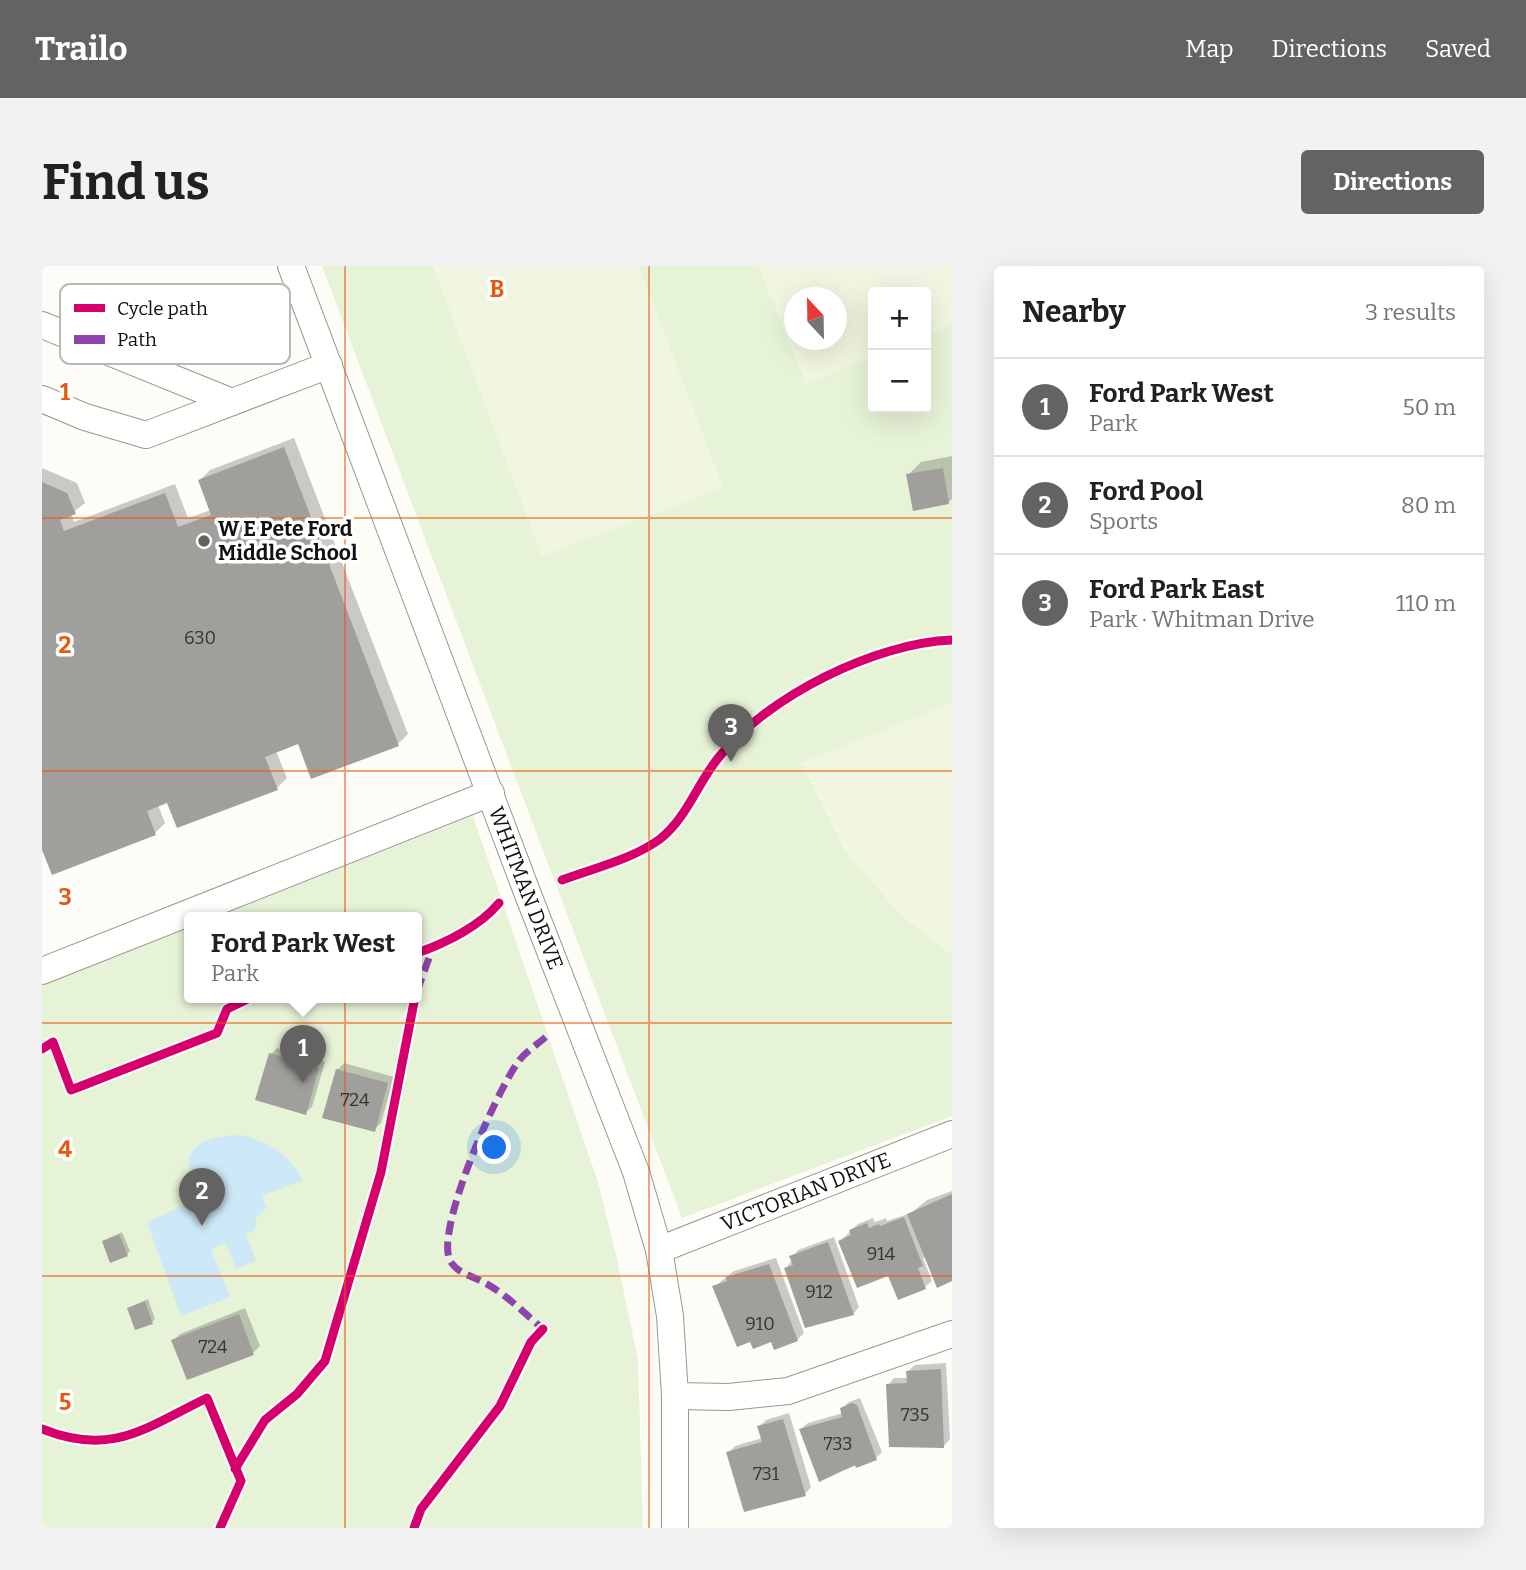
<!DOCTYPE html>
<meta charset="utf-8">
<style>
:root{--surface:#fff;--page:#f2f2f2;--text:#202124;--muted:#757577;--line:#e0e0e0;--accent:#646362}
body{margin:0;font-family:Bitter,serif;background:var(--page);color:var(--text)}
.controls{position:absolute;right:21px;top:21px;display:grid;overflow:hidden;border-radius:7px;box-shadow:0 7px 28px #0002}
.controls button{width:63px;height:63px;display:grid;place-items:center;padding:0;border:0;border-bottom:2px solid var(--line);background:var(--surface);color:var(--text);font:35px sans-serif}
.compass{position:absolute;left:742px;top:21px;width:63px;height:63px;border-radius:50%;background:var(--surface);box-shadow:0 7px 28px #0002;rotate:338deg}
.you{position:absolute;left:453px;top:882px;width:24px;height:24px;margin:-18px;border:5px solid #fff;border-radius:50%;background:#1a73e8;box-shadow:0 0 0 10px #1a73e833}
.badge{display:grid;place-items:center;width:46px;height:46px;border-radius:50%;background:var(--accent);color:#fff;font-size:23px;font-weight:700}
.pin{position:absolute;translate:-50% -58px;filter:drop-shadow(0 2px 4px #0008)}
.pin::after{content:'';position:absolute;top:37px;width:24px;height:21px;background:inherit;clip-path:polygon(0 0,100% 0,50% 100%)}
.popup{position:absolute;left:142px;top:646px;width:238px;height:91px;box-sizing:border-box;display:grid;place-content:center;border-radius:7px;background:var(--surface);filter:drop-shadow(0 2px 5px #0005);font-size:23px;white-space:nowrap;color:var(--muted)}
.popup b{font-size:26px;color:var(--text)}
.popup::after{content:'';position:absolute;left:50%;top:100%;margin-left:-14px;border:14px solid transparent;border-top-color:var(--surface)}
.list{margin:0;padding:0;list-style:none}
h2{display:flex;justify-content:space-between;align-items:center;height:91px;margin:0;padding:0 28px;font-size:30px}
h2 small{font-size:23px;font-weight:400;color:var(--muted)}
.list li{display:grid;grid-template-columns:46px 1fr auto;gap:21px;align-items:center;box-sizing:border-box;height:98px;padding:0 28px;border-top:2px solid var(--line)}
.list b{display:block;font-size:26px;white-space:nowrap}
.list p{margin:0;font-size:23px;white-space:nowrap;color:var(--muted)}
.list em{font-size:23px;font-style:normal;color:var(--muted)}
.map{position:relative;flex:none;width:910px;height:1262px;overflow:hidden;border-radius:7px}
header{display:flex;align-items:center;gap:42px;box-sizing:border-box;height:98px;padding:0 35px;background:var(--accent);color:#fff}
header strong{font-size:33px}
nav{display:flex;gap:38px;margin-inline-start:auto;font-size:24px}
.intro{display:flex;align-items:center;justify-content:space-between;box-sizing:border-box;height:168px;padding:0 42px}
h1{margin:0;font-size:49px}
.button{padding:18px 32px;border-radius:7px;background:var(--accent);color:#fff;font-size:24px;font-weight:700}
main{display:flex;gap:42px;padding:0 42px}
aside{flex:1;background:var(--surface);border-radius:7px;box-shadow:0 7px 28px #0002}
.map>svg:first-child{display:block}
</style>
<header>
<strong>Trailo</strong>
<nav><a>Map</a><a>Directions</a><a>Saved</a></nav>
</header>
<div class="intro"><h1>Find us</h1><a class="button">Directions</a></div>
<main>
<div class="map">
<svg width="910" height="1262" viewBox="0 0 910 1262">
<rect width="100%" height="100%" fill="#fdfcf7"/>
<!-- green -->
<path fill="#e7f3d7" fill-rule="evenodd" d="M 280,0 L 910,0 L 910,850 L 640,952 ZM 831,26 L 884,26 L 884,142 L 831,142 ZM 752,32 L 794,32 L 794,74 L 752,74 Z
M 431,550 L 556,916 L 575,993 L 596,1094 L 601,1262 L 0,1262 L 0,718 L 147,660 L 147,731 L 375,731 L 375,651 L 172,651 Z"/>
<!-- pitch -->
<path fill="#f0f6e1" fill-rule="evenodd" d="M 391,0 L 597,0 L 681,222 L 500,290 Z
M 716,0 L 910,0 L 910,59 L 884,69 L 884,26 L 831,26 L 831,90 L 764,118 ZM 752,32 L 794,32 L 794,74 L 752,74 Z
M 910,437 L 910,689 L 859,649 L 803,585 L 759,497 Z"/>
<!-- water -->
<path fill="#cde8f7" d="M 199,869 C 229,876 246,888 261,914 L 220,930 L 225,941 L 214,952 L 213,964 L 204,968 L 214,995 L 194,1003 L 184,977 L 169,983 L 188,1031 L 139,1050 L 105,956 L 166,929 L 163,919 C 154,913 148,909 147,898 C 147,872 180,870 199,869 Z"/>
<!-- shadow -->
<path fill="#0003" d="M 252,172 L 366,468 L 356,478 L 257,476 L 234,485 L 245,512 L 235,522 L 126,535 L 116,539 L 123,557 L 113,567 L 0,580 L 0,202 L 35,217 L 43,237 L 29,248 L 32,256 L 133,218 L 146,252 L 169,244 L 158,214 L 168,204 Z
M 910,190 L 910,233 L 906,237 L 866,209 L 879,196 Z
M 235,782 L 283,796 L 270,841 L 263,847 L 229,788 Z
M 302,797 L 352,811 L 339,857 L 332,864 L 295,804 Z
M 910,925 L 910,1014 L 884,991 L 881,992 L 890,1015 L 883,1021 L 847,1007 L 798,975 L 816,958 L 831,952 L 833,956 L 844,952 L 845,955 L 869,947 L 885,934 Z
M 80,966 L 88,985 L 85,988 L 62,976 Z
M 792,971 L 817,1041 L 811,1048 L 744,1003 L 756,984 Z
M 734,992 L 762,1067 L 755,1074 L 730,1074 L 672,1021 L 692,1005 Z
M 106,1033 L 113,1053 L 110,1056 L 87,1042 Z
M 203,1042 L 218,1080 L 211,1087 L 131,1075 L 138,1068 Z
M 904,1097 L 908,1173 L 902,1180 L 846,1119 L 852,1112 L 867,1112 L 866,1105 L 873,1099 Z
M 818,1132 L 840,1186 L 834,1192 L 778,1213 L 759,1163 L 766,1157 L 801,1147 L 800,1142 L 807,1136 Z
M 747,1147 L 769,1221 L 763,1228 L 686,1187 L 693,1180 L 720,1172 L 717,1161 L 724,1154 Z"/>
<!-- building -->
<path fill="#a19f9c" d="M 242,181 L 357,480 L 269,513 L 256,478 L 223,491 L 236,524 L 135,562 L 125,537 L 105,545 L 114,569 L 10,609 L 0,584 L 0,216 L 25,227 L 34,248 L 18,254 L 22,265 L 123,227 L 136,261 L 169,249 L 156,214 Z
M 901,202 L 907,238 L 871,245 L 864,208 Z
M 227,787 L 277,802 L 264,849 L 213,834 Z
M 294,803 L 346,817 L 333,866 L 280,852 Z
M 910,928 L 910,1015 L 895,1022 L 865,948 Z
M 862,951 L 881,1000 L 876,1002 L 884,1023 L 856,1034 L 846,1010 L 815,1022 L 796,975 L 809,969 L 807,964 L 825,957 L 827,962 L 837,958 L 838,960 Z
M 77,968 L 86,990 L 68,997 L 60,975 Z
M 786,976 L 812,1049 L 763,1062 L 742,1002 L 751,999 L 747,990 Z
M 727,998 L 756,1075 L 732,1084 L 729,1076 L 711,1083 L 708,1076 L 695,1081 L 670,1020 L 685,1015 L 684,1011 Z
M 103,1035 L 111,1058 L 93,1064 L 85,1042 Z
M 197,1048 L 212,1089 L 145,1114 L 129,1074 Z
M 899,1103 L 902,1182 L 847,1181 L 844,1118 L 865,1117 L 864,1105 Z
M 810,1137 L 815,1139 L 835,1194 L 814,1202 L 813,1199 L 777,1216 L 757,1163 L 800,1151 L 798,1142 Z
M 741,1153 L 764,1230 L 702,1246 L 684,1186 L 720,1176 L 715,1160 Z"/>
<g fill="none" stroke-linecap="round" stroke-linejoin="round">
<defs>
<g id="minor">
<path id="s1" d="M 249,0 L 485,626 L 594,906 L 617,984 L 628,1050 L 633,1130 L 633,1262"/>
<path d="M 0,59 L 190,136"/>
<path d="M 0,133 L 43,151 L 104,169 L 287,99"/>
<path d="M 0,705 L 449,527"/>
<path id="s2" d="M 617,984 L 910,868"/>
<path d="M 633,1130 L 687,1131 L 746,1125 L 910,1068"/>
</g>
</defs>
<!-- minor casing -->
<use href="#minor" stroke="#979795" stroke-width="28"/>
<!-- minor -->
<use href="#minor" stroke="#fffffe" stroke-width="26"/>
<!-- quiet -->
<path stroke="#8e44ad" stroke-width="7" stroke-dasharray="14 7" stroke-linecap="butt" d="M 375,725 L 391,681
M 498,1066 L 501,1063 C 482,1047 463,1027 441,1016 C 430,1010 412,1006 407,992 C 396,957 454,827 476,796 C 484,785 499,776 508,767"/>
<defs>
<path id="cycleway" d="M 520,614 C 552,602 591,593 618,573 C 645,552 656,516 677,491 C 726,430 833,377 910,374
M 375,687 C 404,677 438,660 457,637
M 0,783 L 11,776 L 29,824 L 175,767 L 185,743 L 210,731
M 0,1163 C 70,1191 103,1162 165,1132 L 199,1215 L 178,1262
M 193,1203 L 223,1154 L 255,1128 L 283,1095 L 339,906 L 373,731
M 372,1262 L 379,1243 L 458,1140 L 489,1076 L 501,1063"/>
</defs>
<!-- cycleway casing -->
<use href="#cycleway" stroke="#fff" stroke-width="13"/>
<!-- cycleway -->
<use href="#cycleway" stroke="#d6006c" stroke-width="9"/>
</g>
<!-- grid -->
<path fill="none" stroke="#e8590c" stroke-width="2" stroke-opacity="0.55" d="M 303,0 L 303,1262M 607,0 L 607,1262M 0,252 L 910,252M 0,505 L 910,505M 0,757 L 910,757M 0,1010 L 910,1010"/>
<!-- markers -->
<circle fill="#646362" stroke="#fff" stroke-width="2.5" cx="162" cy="275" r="7"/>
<g text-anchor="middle" stroke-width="7" stroke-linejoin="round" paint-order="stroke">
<!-- number labels -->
<g font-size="18" fill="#353434">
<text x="158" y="378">630</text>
<text x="313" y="840">724</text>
<text x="839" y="994">914</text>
<text x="777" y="1032">912</text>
<text x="718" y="1064">910</text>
<text x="171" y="1087">724</text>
<text x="873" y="1155">735</text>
<text x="796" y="1184">733</text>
<text x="724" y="1214">731</text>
</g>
<!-- poi labels -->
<g font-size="21" font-weight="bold" fill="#111" stroke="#fff" text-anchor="start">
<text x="176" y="270">W E Pete Ford<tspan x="176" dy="24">Middle School</tspan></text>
</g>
<!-- street labels -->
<g font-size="21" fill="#111" stroke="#fff">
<text dy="7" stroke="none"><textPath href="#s1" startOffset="665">WHITMAN DRIVE</textPath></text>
<text dy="7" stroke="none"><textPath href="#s2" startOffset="158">VICTORIAN DRIVE</textPath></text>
</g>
</g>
<!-- legend -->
<rect x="18" y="18" width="230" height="80" rx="10" fill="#fff" stroke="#b8b8b8" stroke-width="2"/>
<rect x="32" y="38" width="31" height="8" fill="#d6006c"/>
<rect x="32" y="69" width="31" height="9" fill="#8e44ad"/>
<g font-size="19" fill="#111">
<text x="75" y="49">Cycle path</text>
<text x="75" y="80">Path</text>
</g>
<g font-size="23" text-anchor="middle" font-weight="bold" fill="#e8590c" stroke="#fff" stroke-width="7" stroke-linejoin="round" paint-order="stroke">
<text x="455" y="31">B</text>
<text x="23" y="134">1</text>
<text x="23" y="387">2</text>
<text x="23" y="639">3</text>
<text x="23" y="891">4</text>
<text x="23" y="1144">5</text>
</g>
</svg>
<div class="controls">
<button>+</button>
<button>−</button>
</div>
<svg class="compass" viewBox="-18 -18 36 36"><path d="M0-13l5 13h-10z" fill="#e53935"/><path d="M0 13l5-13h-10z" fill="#757577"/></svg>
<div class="you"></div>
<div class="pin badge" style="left:261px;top:817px">1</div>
<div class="popup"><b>Ford Park West</b>Park</div>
<div class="pin badge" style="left:160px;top:960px">2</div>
<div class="pin badge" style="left:689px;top:496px">3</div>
</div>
<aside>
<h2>Nearby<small>3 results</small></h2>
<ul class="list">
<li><span class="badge">1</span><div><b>Ford Park West</b><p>Park</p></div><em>50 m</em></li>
<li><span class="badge">2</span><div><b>Ford Pool</b><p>Sports</p></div><em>80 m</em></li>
<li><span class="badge">3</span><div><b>Ford Park East</b><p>Park · Whitman Drive</p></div><em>110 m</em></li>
</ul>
</aside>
</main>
